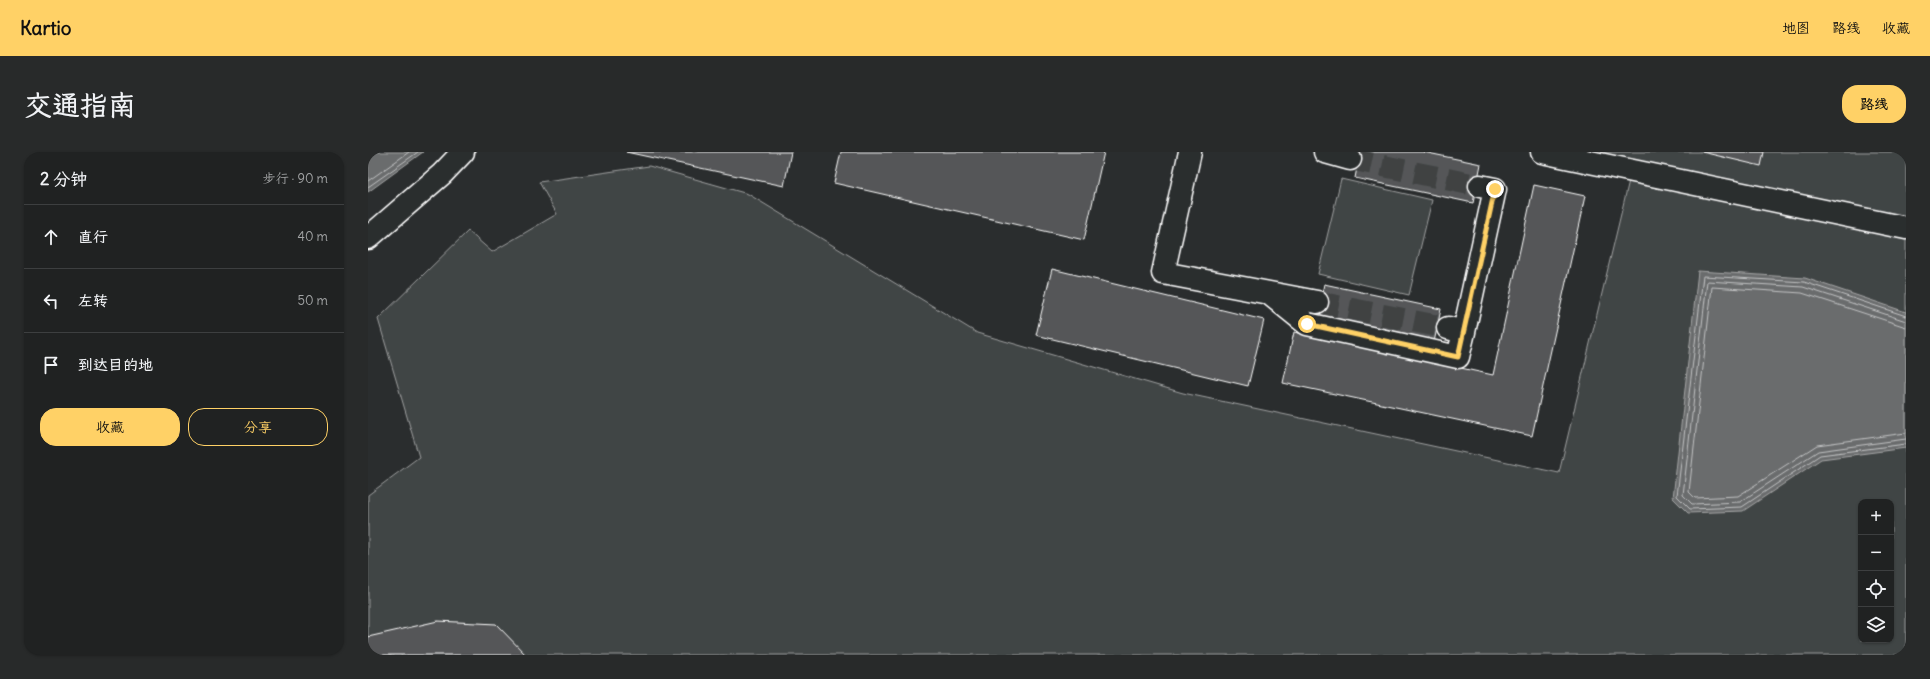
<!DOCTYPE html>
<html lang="zh">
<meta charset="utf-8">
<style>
:root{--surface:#202222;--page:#282a2a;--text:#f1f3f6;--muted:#a2a4a5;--line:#3d3f40;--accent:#ffd166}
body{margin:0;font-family:Delius,"LXGW WenKai TC",sans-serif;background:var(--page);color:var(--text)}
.controls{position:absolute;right:12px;bottom:12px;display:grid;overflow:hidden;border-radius:8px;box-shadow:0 1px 3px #0004}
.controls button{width:36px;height:36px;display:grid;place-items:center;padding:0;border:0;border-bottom:1px solid var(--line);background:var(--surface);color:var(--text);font:20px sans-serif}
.stop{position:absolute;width:12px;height:12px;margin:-9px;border:3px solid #ffd166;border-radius:50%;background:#fff}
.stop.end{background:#ffd166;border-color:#fff;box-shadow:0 1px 4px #0008}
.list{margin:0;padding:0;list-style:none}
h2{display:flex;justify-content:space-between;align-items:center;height:52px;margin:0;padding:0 16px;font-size:17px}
h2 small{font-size:13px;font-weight:400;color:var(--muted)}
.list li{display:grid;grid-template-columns:26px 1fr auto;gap:12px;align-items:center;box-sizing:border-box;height:64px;padding:0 16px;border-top:1px solid var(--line)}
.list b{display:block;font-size:15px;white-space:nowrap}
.list em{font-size:13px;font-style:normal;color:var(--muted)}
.actions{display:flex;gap:8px;padding:12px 16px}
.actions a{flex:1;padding:9px 0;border:1px solid var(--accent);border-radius:16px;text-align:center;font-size:14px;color:var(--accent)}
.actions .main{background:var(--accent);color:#111}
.icon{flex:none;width:22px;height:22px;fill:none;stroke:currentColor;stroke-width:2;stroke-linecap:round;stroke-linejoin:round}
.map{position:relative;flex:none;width:1538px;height:503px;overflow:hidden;border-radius:16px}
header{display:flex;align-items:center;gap:24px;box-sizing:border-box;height:56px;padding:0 20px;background:var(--accent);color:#111}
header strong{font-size:19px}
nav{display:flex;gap:22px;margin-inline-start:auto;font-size:14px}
.intro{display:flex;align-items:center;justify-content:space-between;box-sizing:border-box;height:96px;padding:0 24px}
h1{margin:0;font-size:28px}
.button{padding:10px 18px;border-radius:16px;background:var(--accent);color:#111;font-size:14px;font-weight:700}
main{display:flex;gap:24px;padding:0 24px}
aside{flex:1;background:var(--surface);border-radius:16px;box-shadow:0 1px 3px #0004}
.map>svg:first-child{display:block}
</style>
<header>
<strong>Kartio</strong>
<nav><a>地图</a><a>路线</a><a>收藏</a></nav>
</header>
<div class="intro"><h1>交通指南</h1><a class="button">路线</a></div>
<main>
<aside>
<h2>2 分钟<small>步行 · 90 m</small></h2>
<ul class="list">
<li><svg class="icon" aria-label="ahead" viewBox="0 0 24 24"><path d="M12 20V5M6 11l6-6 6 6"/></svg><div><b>直行</b></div><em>40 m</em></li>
<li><svg class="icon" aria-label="left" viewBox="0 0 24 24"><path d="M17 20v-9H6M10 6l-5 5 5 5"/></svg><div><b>左转</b></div><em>50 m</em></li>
<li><svg class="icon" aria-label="arrive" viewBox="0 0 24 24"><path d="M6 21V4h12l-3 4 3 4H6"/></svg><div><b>到达目的地</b></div></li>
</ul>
<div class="actions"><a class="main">收藏</a><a>分享</a></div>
</aside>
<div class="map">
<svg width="1538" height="503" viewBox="0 0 1538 503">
<rect width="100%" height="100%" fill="#2a2d2e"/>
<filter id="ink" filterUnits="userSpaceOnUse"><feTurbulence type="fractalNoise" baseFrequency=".025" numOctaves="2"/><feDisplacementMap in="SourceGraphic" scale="8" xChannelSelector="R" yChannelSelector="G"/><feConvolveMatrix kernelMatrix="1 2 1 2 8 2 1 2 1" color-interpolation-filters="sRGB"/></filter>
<g filter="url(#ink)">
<!-- green -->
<path fill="#414445" stroke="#a0a2a2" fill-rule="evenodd" d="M 1202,0 L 1538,0 L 1538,503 L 0,503 L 0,343 L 51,305 L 10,167 L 100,79 L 124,100 L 189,62 L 171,30 L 281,14 L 380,42 L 609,181 L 815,241 L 1191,321 L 1264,16 ZM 1493,350 L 1523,350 L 1523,488 L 1493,488 Z
M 973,27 L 1064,48 L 1041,143 L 950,122 Z"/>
<!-- water -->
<path fill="#6a6c6d" stroke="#a6a7a7" d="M 0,0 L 55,0 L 0,40 Z
M 1330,119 L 1437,126 L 1538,160 L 1538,296 L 1453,307 L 1375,359 L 1320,361 L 1305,346 Z"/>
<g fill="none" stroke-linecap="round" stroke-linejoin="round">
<!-- shore -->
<path stroke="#c3c4c5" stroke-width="1" d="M 0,29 L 41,0
M 0,35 L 50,0
M 1538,164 L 1436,130 L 1335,124 L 1309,344 L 1322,357 L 1374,355 L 1452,303 L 1538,292
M 1538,169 L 1435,135 L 1339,129 L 1315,343 L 1324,352 L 1372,350 L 1450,299 L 1538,287
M 1538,175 L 1434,141 L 1344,135 L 1321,340 L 1327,346 L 1370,344 L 1449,293 L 1538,281"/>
</g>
<!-- building -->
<path fill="#555758" stroke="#fff" d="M 258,0 L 423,0 L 416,34 Z
M 473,0 L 736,0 L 716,88 L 466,31 Z
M 992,0 L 1055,0 L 1113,12 L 1105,51 L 987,26 Z
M 1334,0 L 1396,0 L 1393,14 Z
M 1166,33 L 1217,44 L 1164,284 L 915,231 L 926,180 L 1125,223 Z
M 684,117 L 896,168 L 880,234 L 668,183 Z
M 956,132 L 1073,157 L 1065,195 L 948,170 Z
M 70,469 L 128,472 L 158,503 L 0,503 L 0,485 Z"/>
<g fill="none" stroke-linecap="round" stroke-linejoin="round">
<!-- minor-tunnel -->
<path stroke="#3f4243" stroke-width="22" stroke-dasharray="22 11" stroke-linecap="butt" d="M 982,7 L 1112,34
M 949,150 L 1080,176"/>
<defs>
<path id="minor" d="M 822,0 L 795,121 L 949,150
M 957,0 L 982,7
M 1174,0 L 1538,76
M 0,86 L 74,22 L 95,0
M 903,143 L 939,172 L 1090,205 L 1096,180
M 1080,176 L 1096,180 L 1127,37 L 1112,34"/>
</defs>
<!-- minor casing -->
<use href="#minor" stroke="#fff" stroke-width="25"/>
<!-- minor -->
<use href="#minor" stroke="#2a2d2e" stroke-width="22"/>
</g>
</g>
<g fill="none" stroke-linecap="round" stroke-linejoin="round" filter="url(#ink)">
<!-- route -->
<path stroke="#ffd166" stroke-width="5" d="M 939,172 L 1090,205 L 1127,37"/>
</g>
</svg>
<div class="controls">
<button>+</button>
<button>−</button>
<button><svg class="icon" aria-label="locate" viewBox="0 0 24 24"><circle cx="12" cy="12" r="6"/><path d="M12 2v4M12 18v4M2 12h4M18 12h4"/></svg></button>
<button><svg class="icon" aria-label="layers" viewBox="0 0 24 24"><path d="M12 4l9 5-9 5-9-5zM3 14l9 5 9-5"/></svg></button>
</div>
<div class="stop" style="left:939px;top:172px"></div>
<div class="stop end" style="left:1127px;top:37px"></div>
</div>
</main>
